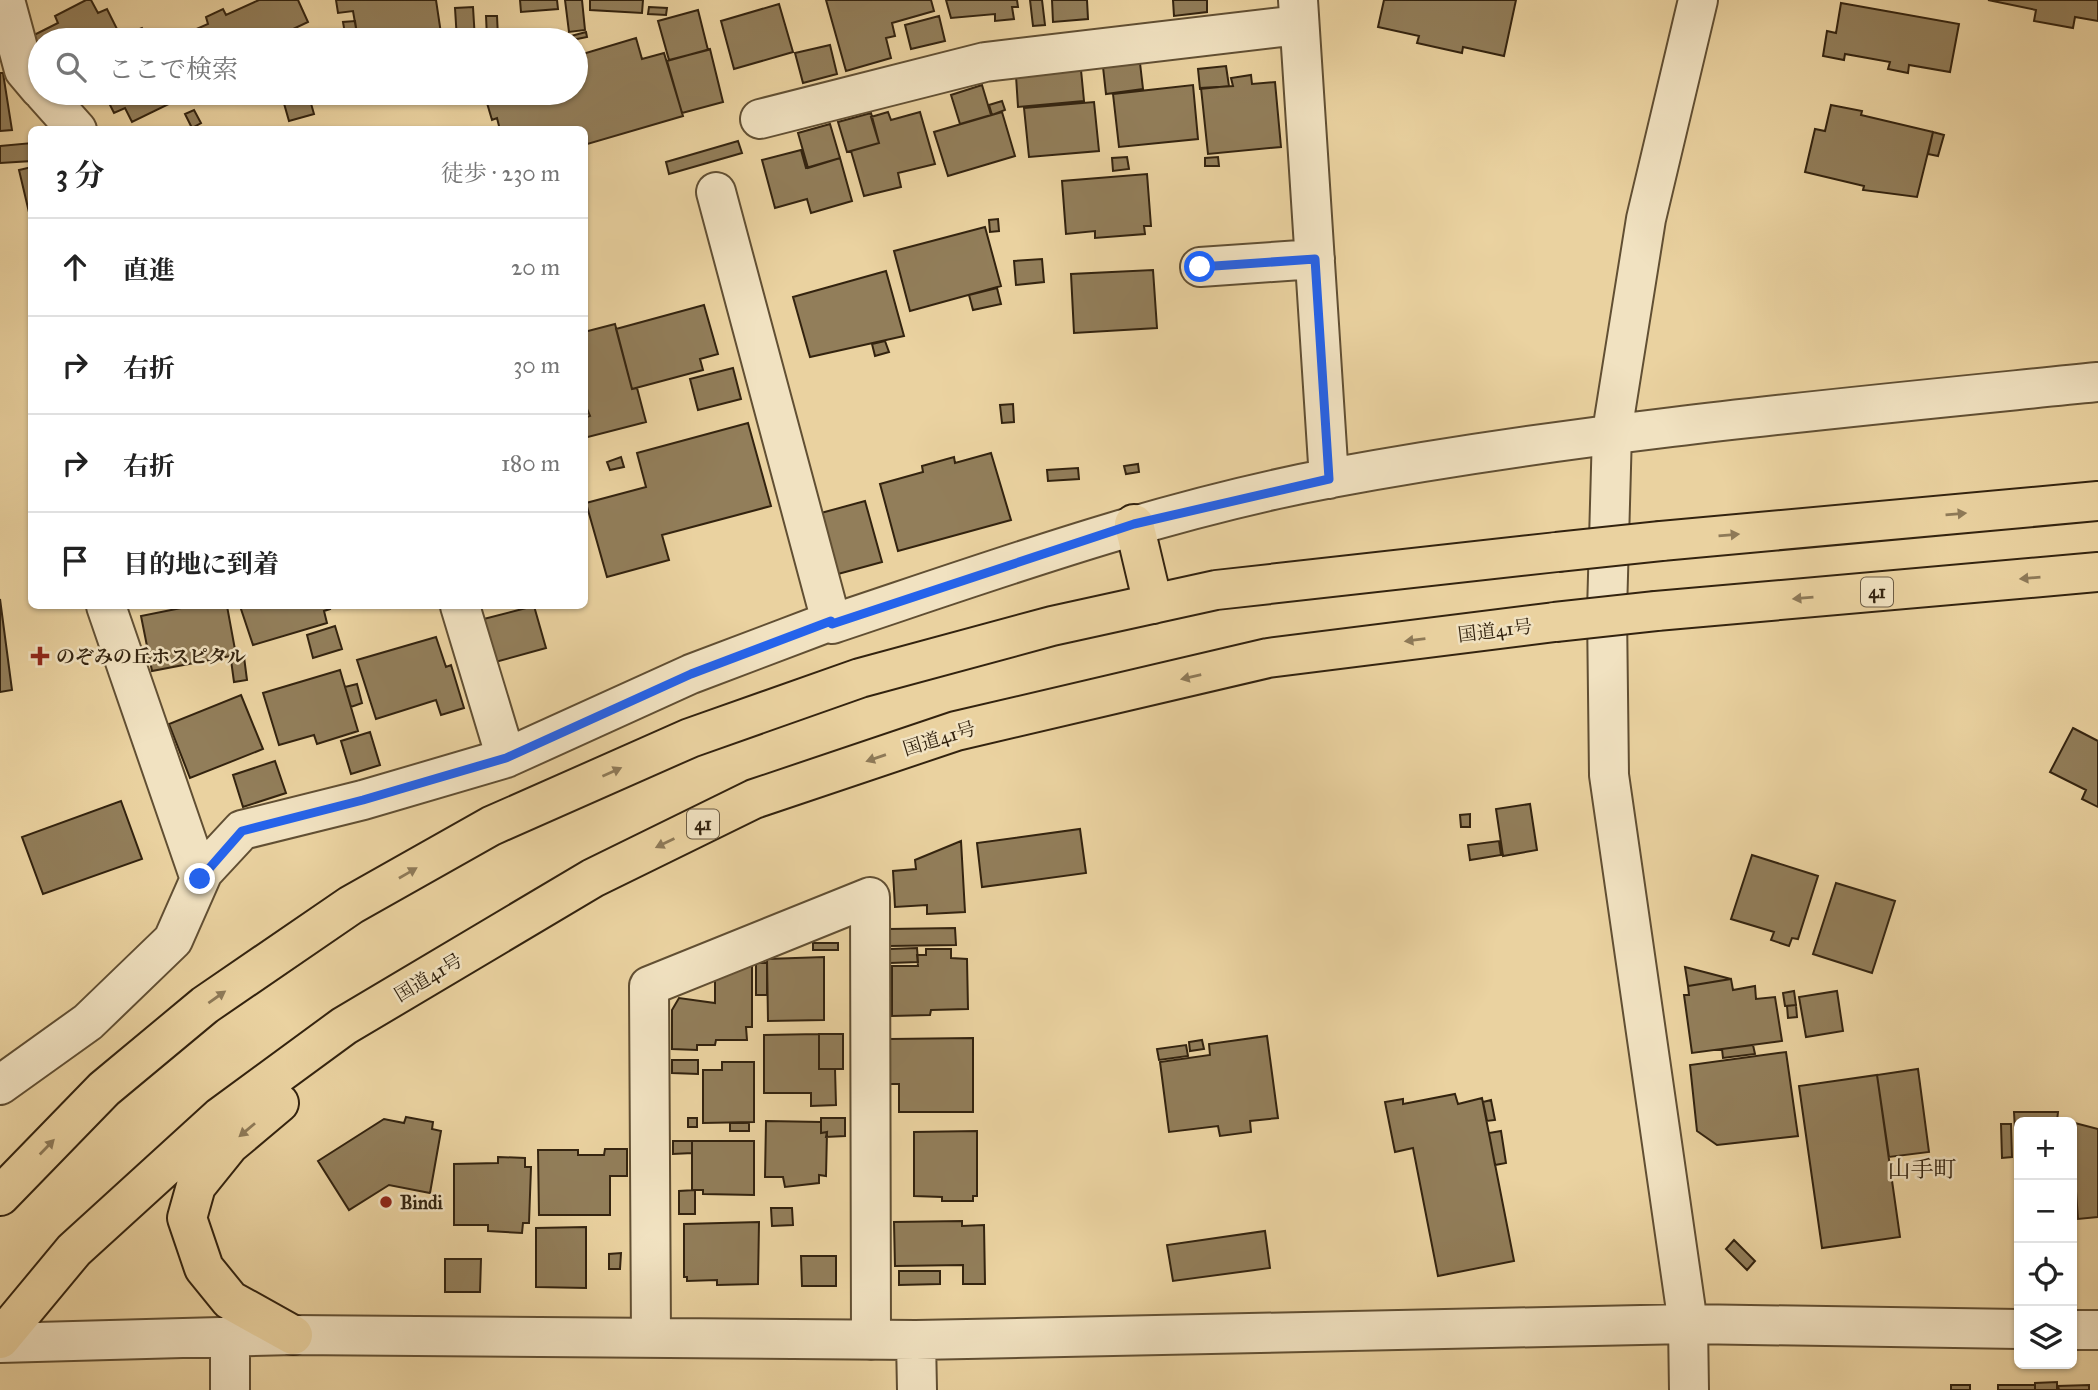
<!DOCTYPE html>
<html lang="ja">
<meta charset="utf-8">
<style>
:root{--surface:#fff;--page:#f2f2f2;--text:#222;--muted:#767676;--line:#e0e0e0}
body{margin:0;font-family:"IM FELL Great Primer","Noto Serif JP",serif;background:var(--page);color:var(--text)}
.controls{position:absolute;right:21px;bottom:21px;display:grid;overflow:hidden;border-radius:10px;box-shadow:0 2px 5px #0004}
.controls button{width:63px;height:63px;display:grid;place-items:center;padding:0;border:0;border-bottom:2px solid var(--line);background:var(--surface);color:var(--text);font:35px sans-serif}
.stop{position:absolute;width:21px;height:21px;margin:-16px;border:5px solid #2563eb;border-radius:50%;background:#fff}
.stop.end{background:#2563eb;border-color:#fff;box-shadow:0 2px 7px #0008}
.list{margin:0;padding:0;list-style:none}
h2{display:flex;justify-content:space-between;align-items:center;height:91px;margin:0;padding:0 28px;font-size:30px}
h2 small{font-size:23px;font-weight:400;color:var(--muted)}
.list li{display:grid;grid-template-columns:46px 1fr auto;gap:21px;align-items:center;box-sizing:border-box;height:98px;padding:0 28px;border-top:2px solid var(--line)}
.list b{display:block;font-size:26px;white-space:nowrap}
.list em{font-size:23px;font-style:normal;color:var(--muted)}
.icon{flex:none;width:38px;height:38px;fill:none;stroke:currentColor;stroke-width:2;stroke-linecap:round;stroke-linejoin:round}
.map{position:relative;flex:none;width:2098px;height:1390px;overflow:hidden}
.search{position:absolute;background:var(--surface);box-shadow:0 2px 5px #0004;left:28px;top:28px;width:560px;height:77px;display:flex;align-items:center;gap:18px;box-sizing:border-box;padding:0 24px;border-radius:38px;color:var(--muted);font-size:26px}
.panel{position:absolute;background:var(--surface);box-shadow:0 2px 5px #0004;left:28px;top:126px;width:560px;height:483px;border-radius:10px}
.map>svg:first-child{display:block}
</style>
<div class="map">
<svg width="2098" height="1390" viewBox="0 0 2098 1390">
<rect width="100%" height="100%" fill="#ead2a0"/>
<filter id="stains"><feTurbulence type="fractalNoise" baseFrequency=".00286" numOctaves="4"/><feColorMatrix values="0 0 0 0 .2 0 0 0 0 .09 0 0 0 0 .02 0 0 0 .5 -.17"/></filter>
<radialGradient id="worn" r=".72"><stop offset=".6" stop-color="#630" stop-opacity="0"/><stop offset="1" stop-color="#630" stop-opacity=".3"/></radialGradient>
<!-- building -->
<path fill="#927e5a" stroke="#33230f" stroke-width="2" d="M 86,0 L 91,0 L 98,13 L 107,9 L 121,37 L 115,40 L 40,40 L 39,52 L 32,36 L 58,23 L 55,16 Z
M 259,0 L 298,0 L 308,22 L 291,30 L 296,40 L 188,40 L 185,34 L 208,24 L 206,17 L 223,9 L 226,15 Z
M 336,0 L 436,0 L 442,40 L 358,40 L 353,11 L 338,13 Z
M 520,0 L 557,0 L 558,9 L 521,12 Z
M 565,0 L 582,0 L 585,30 L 569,32 Z
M 590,0 L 643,0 L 642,13 L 590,10 Z
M 826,0 L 931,0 L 934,11 L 892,23 L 895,36 L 886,38 L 891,58 L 846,71 Z
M 946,0 L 1017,0 L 1018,7 L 1012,7 L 1014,19 L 995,21 L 995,14 L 951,18 Z
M 1030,0 L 1042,0 L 1045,25 L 1033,26 Z
M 1052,0 L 1087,0 L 1088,19 L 1053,22 Z
M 1173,0 L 1207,0 L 1207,12 L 1174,16 Z
M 1384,0 L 1516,0 L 1504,56 L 1463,47 L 1462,53 L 1417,43 L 1419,36 L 1378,27 Z
M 1988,0 L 2098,0 L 2098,21 L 2075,17 L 2073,28 L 2034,21 L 2036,10 Z
M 1841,3 L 1959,24 L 1950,72 L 1909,65 L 1908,73 L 1888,69 L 1890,62 L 1845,54 L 1844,60 L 1823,56 L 1827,31 L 1836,33 Z
M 779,4 L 793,52 L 734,69 L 721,21 Z
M 473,7 L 475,40 L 457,40 L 455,8 Z
M 649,7 L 667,8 L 666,15 L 648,14 Z
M 698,10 L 708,50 L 669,60 L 658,21 Z
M 486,16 L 497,16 L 498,37 L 487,38 Z
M 939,16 L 945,41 L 911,49 L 905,25 Z
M 355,21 L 358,40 L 346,40 L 343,22 Z
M 142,28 L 148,37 L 137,40 L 132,32 Z
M 586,32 L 587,37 L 572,40 L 571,36 Z
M 636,38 L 642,59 L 664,53 L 683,116 L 584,145 L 584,130 L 500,130 L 497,118 L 492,120 L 484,93 L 576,93 L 576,56 Z
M 830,45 L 837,74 L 803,83 L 795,53 Z
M 710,49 L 723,102 L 682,113 L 667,61 Z
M 1140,63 L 1143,89 L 1106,94 L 1103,67 Z
M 1226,66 L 1229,86 L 1200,89 L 1198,69 Z
M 1081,70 L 1084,101 L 1018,107 L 1016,76 Z
M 0,73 L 3,73 L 12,130 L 0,131 Z
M 1251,75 L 1252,84 L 1275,82 L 1281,147 L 1208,154 L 1201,88 L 1233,86 L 1231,78 Z
M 982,85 L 991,115 L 960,124 L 951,95 Z
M 1193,85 L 1198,139 L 1119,147 L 1113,94 Z
M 104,93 L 174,93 L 177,100 L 132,122 L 125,108 L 114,113 Z
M 281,93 L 308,93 L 314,114 L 289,121 Z
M 1002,101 L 1005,110 L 992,115 L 989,105 Z
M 1094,102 L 1099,151 L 1029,157 L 1024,108 Z
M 1831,105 L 1862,111 L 1861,115 L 1933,132 L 1917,197 L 1863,190 L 1864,186 L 1805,172 L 1815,129 L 1825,131 Z
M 194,110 L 201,123 L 192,128 L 185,114 Z
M 888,112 L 891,120 L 920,112 L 935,164 L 898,173 L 901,187 L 864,196 L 851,151 L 879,143 L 871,117 Z
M 1002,112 L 1015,156 L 948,176 L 934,132 Z
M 871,113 L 879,143 L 847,152 L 838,122 Z
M 830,124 L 840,158 L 808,168 L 798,133 Z
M 1933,132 L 1944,135 L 1938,156 L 1928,154 Z
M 738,141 L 742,153 L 669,174 L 666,162 Z
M 32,143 L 32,161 L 0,163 L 0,146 Z
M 801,150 L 806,168 L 840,158 L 852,201 L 811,213 L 807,199 L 775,208 L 762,160 Z
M 1127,157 L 1129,169 L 1113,171 L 1112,158 Z
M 1218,157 L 1219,166 L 1205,166 L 1205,158 Z
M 32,167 L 32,225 L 19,170 Z
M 1147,174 L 1151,226 L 1144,226 L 1145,234 L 1095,238 L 1095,231 L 1066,234 L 1062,181 Z
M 998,219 L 999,231 L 990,232 L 989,220 Z
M 985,227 L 1001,286 L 910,311 L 894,251 Z
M 1042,259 L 1044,282 L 1016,285 L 1014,261 Z
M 1153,270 L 1157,328 L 1074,333 L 1071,274 Z
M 886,271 L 904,336 L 810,357 L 793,297 Z
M 997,288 L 1001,304 L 973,310 L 969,295 Z
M 704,305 L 718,354 L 700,359 L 703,370 L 632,389 L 616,329 Z
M 615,324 L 632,389 L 637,388 L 646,422 L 584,438 L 584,418 L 590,416 L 584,402 L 584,332 Z
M 885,341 L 889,352 L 875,356 L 872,344 Z
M 733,368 L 741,399 L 698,410 L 690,379 Z
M 1013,404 L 1014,422 L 1002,423 L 1000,405 Z
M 748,423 L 771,506 L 662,535 L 669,560 L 607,577 L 586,503 L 646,487 L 637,453 Z
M 991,453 L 1011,520 L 898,551 L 880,484 L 923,472 L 922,466 L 954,457 L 955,463 Z
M 621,457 L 624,467 L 610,470 L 607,462 Z
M 1138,464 L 1139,472 L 1126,474 L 1124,466 Z
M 1078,468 L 1079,479 L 1048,481 L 1047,470 Z
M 865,501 L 882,562 L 838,574 L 821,513 Z
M 0,599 L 12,690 L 0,692 Z
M 191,606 L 227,606 L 236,655 L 152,671 L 141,616 Z
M 240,606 L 329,606 L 330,609 L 324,611 L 327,623 L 253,645 Z
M 534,606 L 546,648 L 488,664 L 476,621 Z
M 335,626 L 342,649 L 313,658 L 307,635 Z
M 436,637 L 446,667 L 451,665 L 464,708 L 441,715 L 436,700 L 376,719 L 357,660 Z
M 244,657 L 247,680 L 234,682 L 231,660 Z
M 340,670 L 358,731 L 317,744 L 314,735 L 279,745 L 263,693 Z
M 357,684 L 362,703 L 351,707 L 345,687 Z
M 241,695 L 263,749 L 190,778 L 169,724 Z
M 2073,728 L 2098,741 L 2098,807 L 2082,799 L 2086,790 L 2050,772 Z
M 370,732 L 380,765 L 351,774 L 341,741 Z
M 275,761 L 286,793 L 243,807 L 233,775 Z
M 121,801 L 142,859 L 43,894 L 22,837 Z
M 1530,804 L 1537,850 L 1503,856 L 1496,809 Z
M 1470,814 L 1470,827 L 1461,827 L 1460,815 Z
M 1080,829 L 1086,873 L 982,887 L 977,843 Z
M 961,841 L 965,912 L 927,914 L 927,905 L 895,907 L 893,871 L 916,869 L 915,860 Z
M 1499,841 L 1501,855 L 1470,860 L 1468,845 Z
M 1752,855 L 1818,876 L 1798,939 L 1792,938 L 1789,946 L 1771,940 L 1774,932 L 1731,919 Z
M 1836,883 L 1895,901 L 1872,973 L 1813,954 Z
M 955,928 L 956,945 L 889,946 L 889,929 Z
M 813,943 L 838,943 L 838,950 L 813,950 Z
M 917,948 L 918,962 L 890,963 L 890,949 Z
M 926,949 L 951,949 L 951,958 L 967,959 L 968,1009 L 931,1010 L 930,1015 L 892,1016 L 892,966 L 918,966 L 917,955 L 926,955 Z
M 824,957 L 824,1020 L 768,1021 L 767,959 Z
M 752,963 L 752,1027 L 746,1027 L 747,1040 L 716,1040 L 715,1045 L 697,1045 L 697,1050 L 672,1049 L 672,1010 L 679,998 L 715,1003 L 715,980 Z
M 756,963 L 767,963 L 767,995 L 756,995 Z
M 1685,967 L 1731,979 L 1688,986 Z
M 1731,979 L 1733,990 L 1755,986 L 1756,999 L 1775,997 L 1782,1041 L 1692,1053 L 1684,995 L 1689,995 L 1688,986 Z
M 1794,991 L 1796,1005 L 1785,1006 L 1783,993 Z
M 1837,991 L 1843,1031 L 1806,1037 L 1799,997 Z
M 1796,1005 L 1797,1017 L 1788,1018 L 1787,1006 Z
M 819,1034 L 843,1034 L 843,1069 L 819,1069 Z
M 819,1034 L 819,1069 L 835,1069 L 836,1105 L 811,1106 L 811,1093 L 764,1093 L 764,1035 Z
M 1267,1036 L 1278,1118 L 1250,1121 L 1251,1132 L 1220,1136 L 1218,1126 L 1169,1132 L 1160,1062 L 1210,1055 L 1209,1044 Z
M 973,1038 L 973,1112 L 899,1112 L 899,1084 L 889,1084 L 890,1039 Z
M 1202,1040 L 1204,1049 L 1190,1051 L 1189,1042 Z
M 1186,1045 L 1188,1056 L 1159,1060 L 1157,1049 Z
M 1753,1045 L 1755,1054 L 1723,1058 L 1722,1049 Z
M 1786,1052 L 1798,1136 L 1717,1145 L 1697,1131 L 1690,1065 Z
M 672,1060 L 698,1060 L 698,1074 L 672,1073 Z
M 722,1062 L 754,1062 L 754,1122 L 703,1123 L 703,1070 L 722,1070 Z
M 1918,1069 L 1929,1152 L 1889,1157 L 1877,1075 Z
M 1877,1075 L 1900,1237 L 1822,1248 L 1799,1086 Z
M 1455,1094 L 1458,1104 L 1482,1098 L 1514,1261 L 1438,1276 L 1413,1148 L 1395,1152 L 1385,1102 L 1403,1099 L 1403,1104 Z
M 1491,1100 L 1495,1120 L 1487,1121 L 1483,1102 Z
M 2014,1112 L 2058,1112 L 2057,1121 L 2071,1122 L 2019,1122 L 2019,1207 Z
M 406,1117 L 433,1122 L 432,1129 L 441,1131 L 430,1193 L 389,1185 L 349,1210 L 318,1161 L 384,1119 L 404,1123 Z
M 688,1118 L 697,1118 L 697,1127 L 688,1127 Z
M 821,1118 L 845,1118 L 845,1136 L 826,1137 L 827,1132 L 821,1133 Z
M 766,1121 L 821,1122 L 821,1133 L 827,1132 L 826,1176 L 819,1175 L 819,1183 L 785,1187 L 783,1177 L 765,1177 Z
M 2071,1122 L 2098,1129 L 2098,1217 L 2078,1219 Z
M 730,1123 L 749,1123 L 749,1131 L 730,1131 Z
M 2001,1124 L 2011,1124 L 2012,1157 L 2002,1158 Z
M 977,1131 L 977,1196 L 973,1196 L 973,1201 L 942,1201 L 942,1197 L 914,1196 L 914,1132 Z
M 1501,1131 L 1506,1163 L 1495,1165 L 1489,1133 Z
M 2072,1132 L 2077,1211 L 2072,1211 Z
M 673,1141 L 692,1141 L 692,1153 L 673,1154 Z
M 692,1141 L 754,1141 L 754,1195 L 703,1194 L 703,1190 L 692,1190 Z
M 605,1149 L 627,1149 L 627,1176 L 610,1176 L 610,1215 L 539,1215 L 538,1150 L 578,1150 L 578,1155 L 604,1155 Z
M 498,1157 L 525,1158 L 525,1167 L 531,1167 L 529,1223 L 523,1223 L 522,1233 L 488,1231 L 488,1225 L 454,1225 L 454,1164 L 498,1163 Z
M 695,1190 L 695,1214 L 679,1214 L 679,1191 Z
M 771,1208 L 792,1208 L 793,1225 L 772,1226 Z
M 962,1221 L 962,1226 L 984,1225 L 985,1284 L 963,1284 L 963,1265 L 895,1266 L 894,1222 Z
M 759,1222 L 758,1284 L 717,1285 L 717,1280 L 687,1281 L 687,1277 L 684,1277 L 684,1224 Z
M 586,1227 L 586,1288 L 536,1287 L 536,1228 Z
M 1265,1231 L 1270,1268 L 1173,1281 L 1167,1245 Z
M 1734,1240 L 1755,1261 L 1747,1270 L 1726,1249 Z
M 621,1253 L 620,1269 L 609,1269 L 609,1254 Z
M 801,1256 L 836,1256 L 836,1286 L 802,1286 Z
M 445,1259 L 481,1259 L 480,1292 L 445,1292 Z
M 899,1271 L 940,1271 L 940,1284 L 899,1285 Z
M 2057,1382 L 2057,1390 L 2035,1390 L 2035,1383 Z
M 1951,1385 L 1970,1385 L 1970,1390 L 1951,1390 Z
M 1998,1385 L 2035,1385 L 2035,1390 L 1998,1390 Z
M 2089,1385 L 2089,1390 L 2059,1390 L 2058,1386 Z"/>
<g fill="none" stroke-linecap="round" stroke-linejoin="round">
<defs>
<path id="minor" d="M 5,0 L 24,70 L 40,89
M 1298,0 L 1329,479
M 44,93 L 77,130
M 760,119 L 985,62 L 1299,25
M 716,192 L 831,621
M 1200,267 L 1315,259
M 106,606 L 200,879
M 460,606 L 506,758
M 0,1085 L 88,1022 L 173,940 L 203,872 L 242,830 L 363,800 L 506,758 L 691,674 L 831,621 L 832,624 C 997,569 1160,510 1331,478 C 1585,431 1841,408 2098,382
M 2072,1330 L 2098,1330
M 651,1336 L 649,986 L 870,897 L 871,1340
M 916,1340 L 917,1390
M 0,1343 L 293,1335 L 916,1340 L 1688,1324 L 2019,1329
M 230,1390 L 230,1335
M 1689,1390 L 1688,1324 L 1609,775 L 1607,612 L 1612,432 L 1646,219 L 1698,0"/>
<path id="highway" d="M 1134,524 L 1153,604
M 1661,541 L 2098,501
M 1656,611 L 2098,572
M 279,1103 L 229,1145 L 196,1186 L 187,1218 L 204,1268 L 230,1300 L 293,1335
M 0,1196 L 104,1089 L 205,1005 L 351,905 L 491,826 L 690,738 L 860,678 L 1052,626 L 1216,590 L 1557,552
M 0,1339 L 74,1250 L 220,1117 L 344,1026 L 593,878 L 754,799 L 956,731 L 1268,658 L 1555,622"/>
</defs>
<!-- minor casing -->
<use href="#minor" stroke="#614f33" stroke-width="42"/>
<!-- highway casing -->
<use href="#highway" stroke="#33230f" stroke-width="42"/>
<!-- minor -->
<use href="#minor" stroke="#f1e2c1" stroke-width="38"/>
<!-- highway -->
<use href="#highway" stroke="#ead2a0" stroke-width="38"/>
<defs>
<path id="highway-bridge" d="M 1557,552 L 1661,541
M 1555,622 L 1656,611"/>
</defs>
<!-- highway-bridge casing -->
<use href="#highway-bridge" stroke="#33230f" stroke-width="42" stroke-linecap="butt"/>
<!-- highway-bridge -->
<use href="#highway-bridge" stroke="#ead2a0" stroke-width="38"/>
</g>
<!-- one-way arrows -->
<defs><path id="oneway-solid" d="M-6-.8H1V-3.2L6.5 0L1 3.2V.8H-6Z" transform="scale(1.75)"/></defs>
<g fill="#8e7a58">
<use href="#oneway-solid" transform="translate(1956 514) rotate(-5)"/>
<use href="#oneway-solid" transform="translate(1729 535) rotate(-5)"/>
<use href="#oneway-solid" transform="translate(2030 578) rotate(175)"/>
<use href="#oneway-solid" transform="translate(1803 598) rotate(175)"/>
<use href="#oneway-solid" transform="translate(1415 640) rotate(173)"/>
<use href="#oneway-solid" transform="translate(1191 677) rotate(167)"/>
<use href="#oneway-solid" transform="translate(876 758) rotate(161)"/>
<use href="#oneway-solid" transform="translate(612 772) rotate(-24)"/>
<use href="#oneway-solid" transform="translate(665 843) rotate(154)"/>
<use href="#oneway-solid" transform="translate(408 873) rotate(-30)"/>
<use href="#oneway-solid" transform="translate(217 997) rotate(-35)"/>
<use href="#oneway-solid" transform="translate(247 1130) rotate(140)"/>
<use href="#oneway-solid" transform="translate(47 1147) rotate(-46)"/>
</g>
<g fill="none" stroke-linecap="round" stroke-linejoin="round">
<!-- route -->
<path stroke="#2563eb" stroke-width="9" d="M 200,879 L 242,831 L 363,800 L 506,758 L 691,674 L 831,621 L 832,624 L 1134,524 L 1329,479 L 1315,259 L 1200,267"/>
</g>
<!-- markers -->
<g fill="#8f2418" stroke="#f1e2c1" stroke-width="2.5">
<path d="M36.5 645.5h7v7h7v7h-7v7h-7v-7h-7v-7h7z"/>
<circle cx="386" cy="1202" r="7"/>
</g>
<g text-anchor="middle" stroke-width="5" stroke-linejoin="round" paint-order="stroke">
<!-- shield labels -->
<g fill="#f1e2c1" stroke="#6c5c44" stroke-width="2">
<rect x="1861" y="577.5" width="32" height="29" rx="5"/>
<rect x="687" y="809.5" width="32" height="29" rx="5"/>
</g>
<g font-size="18" font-weight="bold" fill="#33230f">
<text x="1877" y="598">41</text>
<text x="703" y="830">41</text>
</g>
<!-- street labels -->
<g font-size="19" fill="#33230f" stroke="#f1e2c1">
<text transform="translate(1495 630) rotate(-7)" y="7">国道41号</text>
<text transform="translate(939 738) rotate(-17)" y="7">国道41号</text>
<text transform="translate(428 977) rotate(-31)" y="7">国道41号</text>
</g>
<!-- poi labels -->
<g font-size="19" font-weight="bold" fill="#33230f" stroke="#f1e2c1" text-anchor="start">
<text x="56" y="663">のぞみの丘ホスピタル</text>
<text x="400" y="1209">Bindi</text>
</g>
<!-- quarter labels -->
<g font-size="23" fill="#33230f" stroke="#f1e2c1">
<text x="1922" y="1177">山手町</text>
</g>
</g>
<rect width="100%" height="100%" filter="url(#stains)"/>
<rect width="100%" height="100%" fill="url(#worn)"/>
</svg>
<div class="controls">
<button>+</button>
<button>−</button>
<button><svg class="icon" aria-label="locate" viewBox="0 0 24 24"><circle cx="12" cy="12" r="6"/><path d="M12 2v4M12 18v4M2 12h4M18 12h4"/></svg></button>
<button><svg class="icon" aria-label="layers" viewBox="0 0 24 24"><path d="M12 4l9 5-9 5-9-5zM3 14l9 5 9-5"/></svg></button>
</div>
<div class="stop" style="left:1200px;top:267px"></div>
<div class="stop end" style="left:200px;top:879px"></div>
<div class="search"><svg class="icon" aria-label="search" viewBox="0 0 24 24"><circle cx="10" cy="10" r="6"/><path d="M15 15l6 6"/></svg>ここで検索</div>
<section class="panel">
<h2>3 分<small>徒歩 · 230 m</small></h2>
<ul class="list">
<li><svg class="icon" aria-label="ahead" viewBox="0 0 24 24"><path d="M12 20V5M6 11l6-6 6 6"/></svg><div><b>直進</b></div><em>20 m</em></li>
<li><svg class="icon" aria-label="right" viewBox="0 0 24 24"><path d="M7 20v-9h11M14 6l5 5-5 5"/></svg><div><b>右折</b></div><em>30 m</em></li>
<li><svg class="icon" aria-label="right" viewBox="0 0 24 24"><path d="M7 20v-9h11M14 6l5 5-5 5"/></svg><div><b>右折</b></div><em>180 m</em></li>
<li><svg class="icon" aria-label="arrive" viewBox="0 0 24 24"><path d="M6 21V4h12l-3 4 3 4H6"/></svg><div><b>目的地に到着</b></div></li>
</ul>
</section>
</div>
